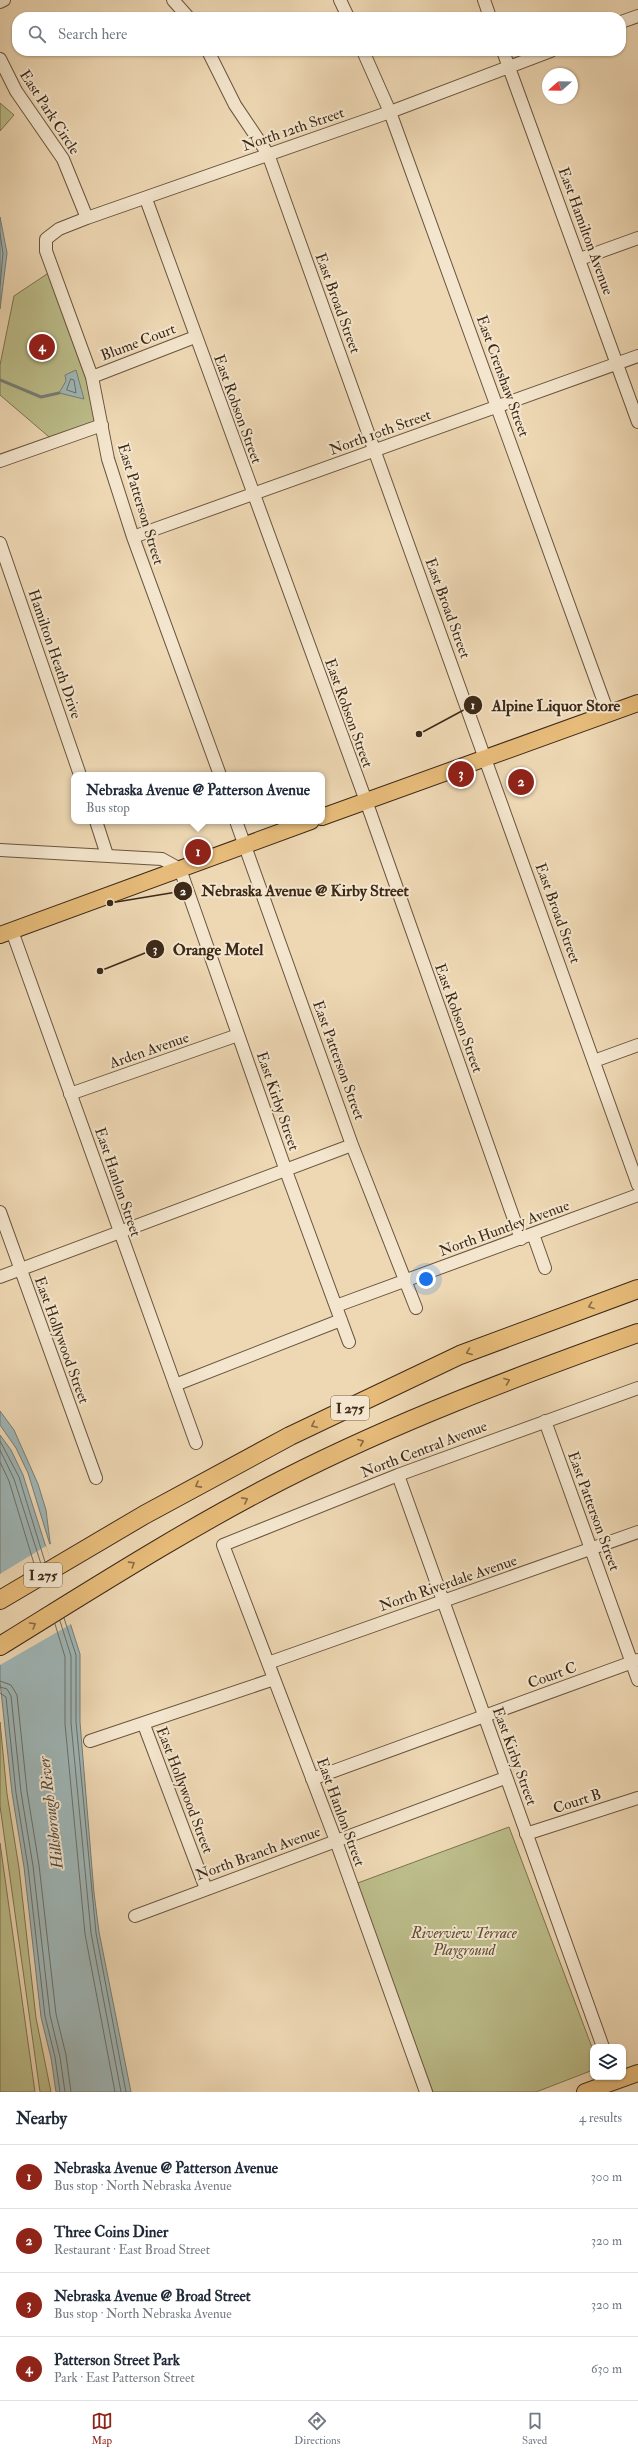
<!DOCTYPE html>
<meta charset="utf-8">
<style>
:root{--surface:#fff;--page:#f2f2f3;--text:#1f2937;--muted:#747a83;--line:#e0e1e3;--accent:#8f2418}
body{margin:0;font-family:"IM FELL Double Pica",serif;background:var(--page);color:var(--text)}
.controls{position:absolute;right:12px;bottom:12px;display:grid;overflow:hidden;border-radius:8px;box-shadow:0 1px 3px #0004}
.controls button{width:36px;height:36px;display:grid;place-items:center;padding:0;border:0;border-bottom:1px solid var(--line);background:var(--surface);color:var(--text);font:20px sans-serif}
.compass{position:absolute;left:542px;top:68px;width:36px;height:36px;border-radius:50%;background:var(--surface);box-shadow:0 1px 3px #0004;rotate:250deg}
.you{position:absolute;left:426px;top:1279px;width:14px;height:14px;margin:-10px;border:3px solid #fff;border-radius:50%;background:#1a73e8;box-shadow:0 0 0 6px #1a73e833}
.badge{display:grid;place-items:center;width:26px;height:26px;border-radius:50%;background:var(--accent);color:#fff;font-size:13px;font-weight:700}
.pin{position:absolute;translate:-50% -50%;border:2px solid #fff;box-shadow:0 1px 4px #0006}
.popup{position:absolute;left:71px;top:772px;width:254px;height:52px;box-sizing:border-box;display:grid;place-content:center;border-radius:8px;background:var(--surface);filter:drop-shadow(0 1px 3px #0005);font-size:13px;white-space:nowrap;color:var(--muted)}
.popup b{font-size:15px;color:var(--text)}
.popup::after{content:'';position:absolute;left:50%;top:100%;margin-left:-8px;border:8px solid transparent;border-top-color:var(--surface)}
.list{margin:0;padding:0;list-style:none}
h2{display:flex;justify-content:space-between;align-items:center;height:52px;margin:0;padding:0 16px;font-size:17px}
h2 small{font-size:13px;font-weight:400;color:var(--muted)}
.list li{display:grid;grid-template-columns:26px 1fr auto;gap:12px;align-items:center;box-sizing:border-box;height:64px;padding:0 16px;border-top:1px solid var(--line)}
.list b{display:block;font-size:15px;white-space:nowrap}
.list p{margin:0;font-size:13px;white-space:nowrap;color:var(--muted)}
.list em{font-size:13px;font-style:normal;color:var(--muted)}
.icon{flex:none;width:22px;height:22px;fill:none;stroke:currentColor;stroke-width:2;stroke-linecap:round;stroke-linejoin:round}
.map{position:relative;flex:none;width:638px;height:2092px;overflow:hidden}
.search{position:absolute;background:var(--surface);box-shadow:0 1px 3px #0004;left:12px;right:12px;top:12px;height:44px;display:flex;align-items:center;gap:10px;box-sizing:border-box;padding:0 14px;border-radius:16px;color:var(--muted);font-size:15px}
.sheet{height:308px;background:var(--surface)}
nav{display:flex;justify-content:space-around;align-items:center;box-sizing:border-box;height:56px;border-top:1px solid var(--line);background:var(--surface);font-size:11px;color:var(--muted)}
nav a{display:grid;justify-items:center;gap:2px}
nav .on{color:var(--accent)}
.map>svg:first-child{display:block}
</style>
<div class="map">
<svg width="638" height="2092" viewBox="0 0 638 2092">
<rect width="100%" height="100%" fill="#eed8b4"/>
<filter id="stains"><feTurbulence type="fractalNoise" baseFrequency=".005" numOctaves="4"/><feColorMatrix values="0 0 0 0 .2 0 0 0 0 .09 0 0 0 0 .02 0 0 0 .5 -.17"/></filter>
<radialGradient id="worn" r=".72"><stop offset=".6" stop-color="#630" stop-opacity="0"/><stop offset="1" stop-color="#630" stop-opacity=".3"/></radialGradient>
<!-- green -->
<path fill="#bcbe8b" stroke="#7c7452" d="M 0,103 L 14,115 L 0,131 Z
M 53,270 L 102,425 L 55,442 L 0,395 L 0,365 L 14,296 Z
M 0,1722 L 7,1794 L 19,1868 L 36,2018 L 51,2092 L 40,2092 L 0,1806 Z
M 509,1827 L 593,2050 L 593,2070 L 536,2092 L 433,2092 L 355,1884 Z
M 0,1843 L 35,2092 L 0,2092 Z"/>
<!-- water -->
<path fill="#9fb7b8" stroke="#787e78" d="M 0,217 L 7,253 L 0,309 Z
M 76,370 L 84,399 L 59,393 L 66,381 L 65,375 Z
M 0,1411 L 14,1430 L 38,1484 L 46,1510 L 50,1542 L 59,1559 L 55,1561 L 28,1473 L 16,1448 L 0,1425 Z
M 0,1435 L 11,1450 L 23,1475 L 80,1654 L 80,1722 L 94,1893 L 99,1932 L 131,2092 L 56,2092 L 51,2058 L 41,2017 L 24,1867 L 12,1793 L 0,1682 Z"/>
<!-- pier -->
<path fill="#eed8b4" d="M 52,1543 L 60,1558 L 53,1563 L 47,1546 Z
M 46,1546 L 73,1623 L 0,1665 L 0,1574 Z"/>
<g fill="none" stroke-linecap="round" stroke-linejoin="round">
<!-- shore -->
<path stroke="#6e7068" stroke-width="1" d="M 0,233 L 3,253 L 0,286
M 71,379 L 74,380 L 76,393 L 67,390 Z
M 0,1441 L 19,1477 L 45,1562
M 0,1450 L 14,1479 L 41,1564
M 0,1462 L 9,1481 L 35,1567
M 64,1618 L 76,1655 L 76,1722 L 96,1933 L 126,2092
M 60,1621 L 71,1656 L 71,1723 L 91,1933 L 121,2092
M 55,1624 L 65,1657 L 65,1724 L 85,1934 L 115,2092
M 0,1681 L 11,1685 L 17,1695 L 27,1791 L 39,1865 L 56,2014 L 66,2055 L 71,2092
M 0,1687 L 7,1689 L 11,1696 L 21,1792 L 33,1866 L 50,2015 L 60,2057 L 65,2092
M 0,1693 L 6,1697 L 16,1793 L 28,1867 L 45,2016 L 55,2057 L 60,2092"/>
<!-- stream -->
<path stroke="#787e78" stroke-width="3" d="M 0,380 L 41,397 L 59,393"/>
<defs>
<path id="minor" d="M 173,0 L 188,17
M 340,0 L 348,17
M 484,0 L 490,17
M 0,2 L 4,0
M 621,22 L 638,16
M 208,51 L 235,105 L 268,154 L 638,1185
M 363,51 L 390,112 L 608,713
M 503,51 L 638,422
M 0,59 L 16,91 L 63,159 L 87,218
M 146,199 L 370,812 L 521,1239
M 580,259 L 638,238
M 92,377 L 195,337
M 0,461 L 102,425
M 133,537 L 638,356
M 0,543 L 80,775
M 220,775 L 133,537 L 108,459 L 92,377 L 46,251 L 46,239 L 59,229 L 87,218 L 390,112 L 551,51
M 96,821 L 107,855
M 236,821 L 352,1145 L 416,1308
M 0,850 L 162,859 L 180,869 L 286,1171 L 349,1342
M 12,931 L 196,1443
M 594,1061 L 638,1045
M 70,1094 L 238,1035
M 0,1212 L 96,1478
M 533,1234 L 545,1268
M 0,1277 L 352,1145
M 336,1306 L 638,1195
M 175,1385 L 341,1320
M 545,1421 L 638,1680
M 398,1475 L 603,2047
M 268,1663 L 638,1532
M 144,1725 L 206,1889
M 90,1741 L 274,1679
M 312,1779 L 638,1660
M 526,1834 L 638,1798
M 135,1916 L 505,1778
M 426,2092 L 336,1841 L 223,1545 L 398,1475 L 638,1388"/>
<path id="major" d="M 322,817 L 638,703
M 0,935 L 311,821
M 585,2092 L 638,2073"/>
<path id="highway" d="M 0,1600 L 144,1515 L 290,1436 L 460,1355 L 638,1289
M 0,1646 C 94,1588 186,1529 284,1479 C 398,1421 518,1376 638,1333"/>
</defs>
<!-- minor casing -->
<use href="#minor" stroke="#69553f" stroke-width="14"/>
<!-- major casing -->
<use href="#major" stroke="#3d2918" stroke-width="18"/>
<!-- highway casing -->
<use href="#highway" stroke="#3d2918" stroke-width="20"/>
<!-- minor -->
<use href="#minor" stroke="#f4e6ce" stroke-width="12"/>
<!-- major -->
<use href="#major" stroke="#e7bc7a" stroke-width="16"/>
<!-- highway -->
<use href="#highway" stroke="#e7bc7a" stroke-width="18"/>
</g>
<!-- one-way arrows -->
<defs><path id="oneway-chevron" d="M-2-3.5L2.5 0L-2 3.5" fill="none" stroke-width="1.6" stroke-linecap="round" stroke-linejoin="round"/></defs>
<g stroke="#8a6b44">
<use href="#oneway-chevron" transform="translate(591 1306) rotate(160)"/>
<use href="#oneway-chevron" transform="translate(469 1352) rotate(159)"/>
<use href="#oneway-chevron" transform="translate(507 1381) rotate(-22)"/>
<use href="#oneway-chevron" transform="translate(314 1425) rotate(155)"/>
<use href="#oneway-chevron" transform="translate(361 1442) rotate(-23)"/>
<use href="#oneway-chevron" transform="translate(198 1485) rotate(151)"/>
<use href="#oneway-chevron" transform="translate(245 1500) rotate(-28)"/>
<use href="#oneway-chevron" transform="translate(132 1564) rotate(-32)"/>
<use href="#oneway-chevron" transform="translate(33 1625) rotate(-31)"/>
</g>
<g text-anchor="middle" stroke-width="4" stroke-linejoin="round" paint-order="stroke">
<!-- shield labels -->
<g fill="#f4e6ce" stroke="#74624f" stroke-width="1">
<rect x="331" y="1396" width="38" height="24" rx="3"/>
<rect x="24" y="1563" width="38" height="24" rx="3"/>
</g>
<g font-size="14" font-weight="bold" fill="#3d2918">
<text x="350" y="1413">I 275</text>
<text x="43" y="1580">I 275</text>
</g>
<!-- street labels -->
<g font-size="15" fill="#3d2918" stroke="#f4e6ce">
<text transform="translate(50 112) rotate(57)" y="5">East Park Circle</text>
<text transform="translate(293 129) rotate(-19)" y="5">North 12th Street</text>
<text transform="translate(586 231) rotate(70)" y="5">East Hamilton Avenue</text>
<text transform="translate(338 303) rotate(70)" y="5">East Broad Street</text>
<text transform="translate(138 342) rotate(-21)" y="5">Blume Court</text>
<text transform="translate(503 376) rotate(70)" y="5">East Crenshaw Street</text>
<text transform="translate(238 409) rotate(70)" y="5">East Robson Street</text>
<text transform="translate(380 432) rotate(-20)" y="5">North 10th Street</text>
<text transform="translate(141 504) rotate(73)" y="5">East Patterson Street</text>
<text transform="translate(448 608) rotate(70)" y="5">East Broad Street</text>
<text transform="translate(55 654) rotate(71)" y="5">Hamilton Heath Drive</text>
<text transform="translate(349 713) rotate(70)" y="5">East Robson Street</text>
<text transform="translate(558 913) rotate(70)" y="5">East Broad Street</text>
<text transform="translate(459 1018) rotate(70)" y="5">East Robson Street</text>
<text transform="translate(149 1050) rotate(-19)" y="5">Arden Avenue</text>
<text transform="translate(339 1060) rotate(70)" y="5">East Patterson Street</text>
<text transform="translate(278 1101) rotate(71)" y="5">East Kirby Street</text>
<text transform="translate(118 1182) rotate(71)" y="5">East Hanlon Street</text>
<text transform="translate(504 1228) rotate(-20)" y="5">North Huntley Avenue</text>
<text transform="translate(62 1340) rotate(70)" y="5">East Hollywood Street</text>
<text transform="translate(424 1449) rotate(-21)" y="5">North Central Avenue</text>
<text transform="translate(594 1511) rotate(70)" y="5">East Patterson Street</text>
<text transform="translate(448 1583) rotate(-19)" y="5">North Riverdale Avenue</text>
<text transform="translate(552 1675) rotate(-20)" y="5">Court C</text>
<text transform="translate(515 1756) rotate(70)" y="5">East Kirby Street</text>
<text transform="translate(185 1790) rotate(69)" y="5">East Hollywood Street</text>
<text transform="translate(577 1801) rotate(-18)" y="5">Court B</text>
<text transform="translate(341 1812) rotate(70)" y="5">East Hanlon Street</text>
<text transform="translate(258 1853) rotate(-20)" y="5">North Branch Avenue</text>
</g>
<!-- park labels -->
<g font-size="15" font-style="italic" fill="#5d4e35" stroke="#f4e6ce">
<text x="464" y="1938">Riverview Terrace<tspan x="464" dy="17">Playground</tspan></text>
</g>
<!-- water labels -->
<g font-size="16" font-style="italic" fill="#564c40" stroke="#f4e6ce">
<text transform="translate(50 1813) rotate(-97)" y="6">Hillsborough River</text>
</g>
</g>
<!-- callouts -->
<path fill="none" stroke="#3d2918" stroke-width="1.5" d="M419 734L473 705M110 903L183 891M100 971L155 949"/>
<g fill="#3d2918" stroke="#f4e6ce" stroke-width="1.5">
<circle cx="419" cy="734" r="4"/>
<circle cx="110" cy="903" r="4"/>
<circle cx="100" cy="971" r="4"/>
<circle cx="473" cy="705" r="10"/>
<circle cx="183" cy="891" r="10"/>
<circle cx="155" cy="949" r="10"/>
</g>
<g font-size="12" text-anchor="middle" font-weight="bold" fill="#fff">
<text x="473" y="709">1</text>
<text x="183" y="895">2</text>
<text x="155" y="953">3</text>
</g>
<g font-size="16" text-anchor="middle" font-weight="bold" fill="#3d2918" stroke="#f4e6ce" stroke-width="4" stroke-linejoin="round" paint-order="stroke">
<text x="556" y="711">Alpine Liquor Store</text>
<text x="305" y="896">Nebraska Avenue @ Kirby Street</text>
<text x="218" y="955">Orange Motel</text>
</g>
<rect width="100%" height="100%" filter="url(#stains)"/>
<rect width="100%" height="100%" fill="url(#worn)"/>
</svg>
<div class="controls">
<button><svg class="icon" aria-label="layers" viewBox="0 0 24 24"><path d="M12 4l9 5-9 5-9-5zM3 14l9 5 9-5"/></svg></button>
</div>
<svg class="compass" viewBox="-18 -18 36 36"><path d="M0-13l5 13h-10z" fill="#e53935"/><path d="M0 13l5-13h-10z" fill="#747a83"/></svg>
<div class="you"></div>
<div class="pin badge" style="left:198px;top:852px">1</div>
<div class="popup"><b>Nebraska Avenue @ Patterson Avenue</b>Bus stop</div>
<div class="pin badge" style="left:521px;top:782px">2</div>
<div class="pin badge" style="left:461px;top:774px">3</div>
<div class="pin badge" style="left:42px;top:347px">4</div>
<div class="search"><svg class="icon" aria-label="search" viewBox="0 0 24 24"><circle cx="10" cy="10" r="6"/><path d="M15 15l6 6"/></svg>Search here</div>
</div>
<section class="sheet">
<h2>Nearby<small>4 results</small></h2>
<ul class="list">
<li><span class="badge">1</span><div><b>Nebraska Avenue @ Patterson Avenue</b><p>Bus stop · North Nebraska Avenue</p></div><em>300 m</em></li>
<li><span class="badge">2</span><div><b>Three Coins Diner</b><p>Restaurant · East Broad Street</p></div><em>320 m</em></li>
<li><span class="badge">3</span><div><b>Nebraska Avenue @ Broad Street</b><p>Bus stop · North Nebraska Avenue</p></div><em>320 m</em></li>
<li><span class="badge">4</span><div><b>Patterson Street Park</b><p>Park · East Patterson Street</p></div><em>630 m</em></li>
</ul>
</section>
<nav>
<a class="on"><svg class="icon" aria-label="map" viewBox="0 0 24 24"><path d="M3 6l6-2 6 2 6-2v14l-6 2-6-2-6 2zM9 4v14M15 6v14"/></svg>Map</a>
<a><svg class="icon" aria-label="directions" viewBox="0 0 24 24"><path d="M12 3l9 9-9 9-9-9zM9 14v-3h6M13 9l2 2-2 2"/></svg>Directions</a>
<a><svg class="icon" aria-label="saved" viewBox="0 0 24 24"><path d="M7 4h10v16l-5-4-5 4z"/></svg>Saved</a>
</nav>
